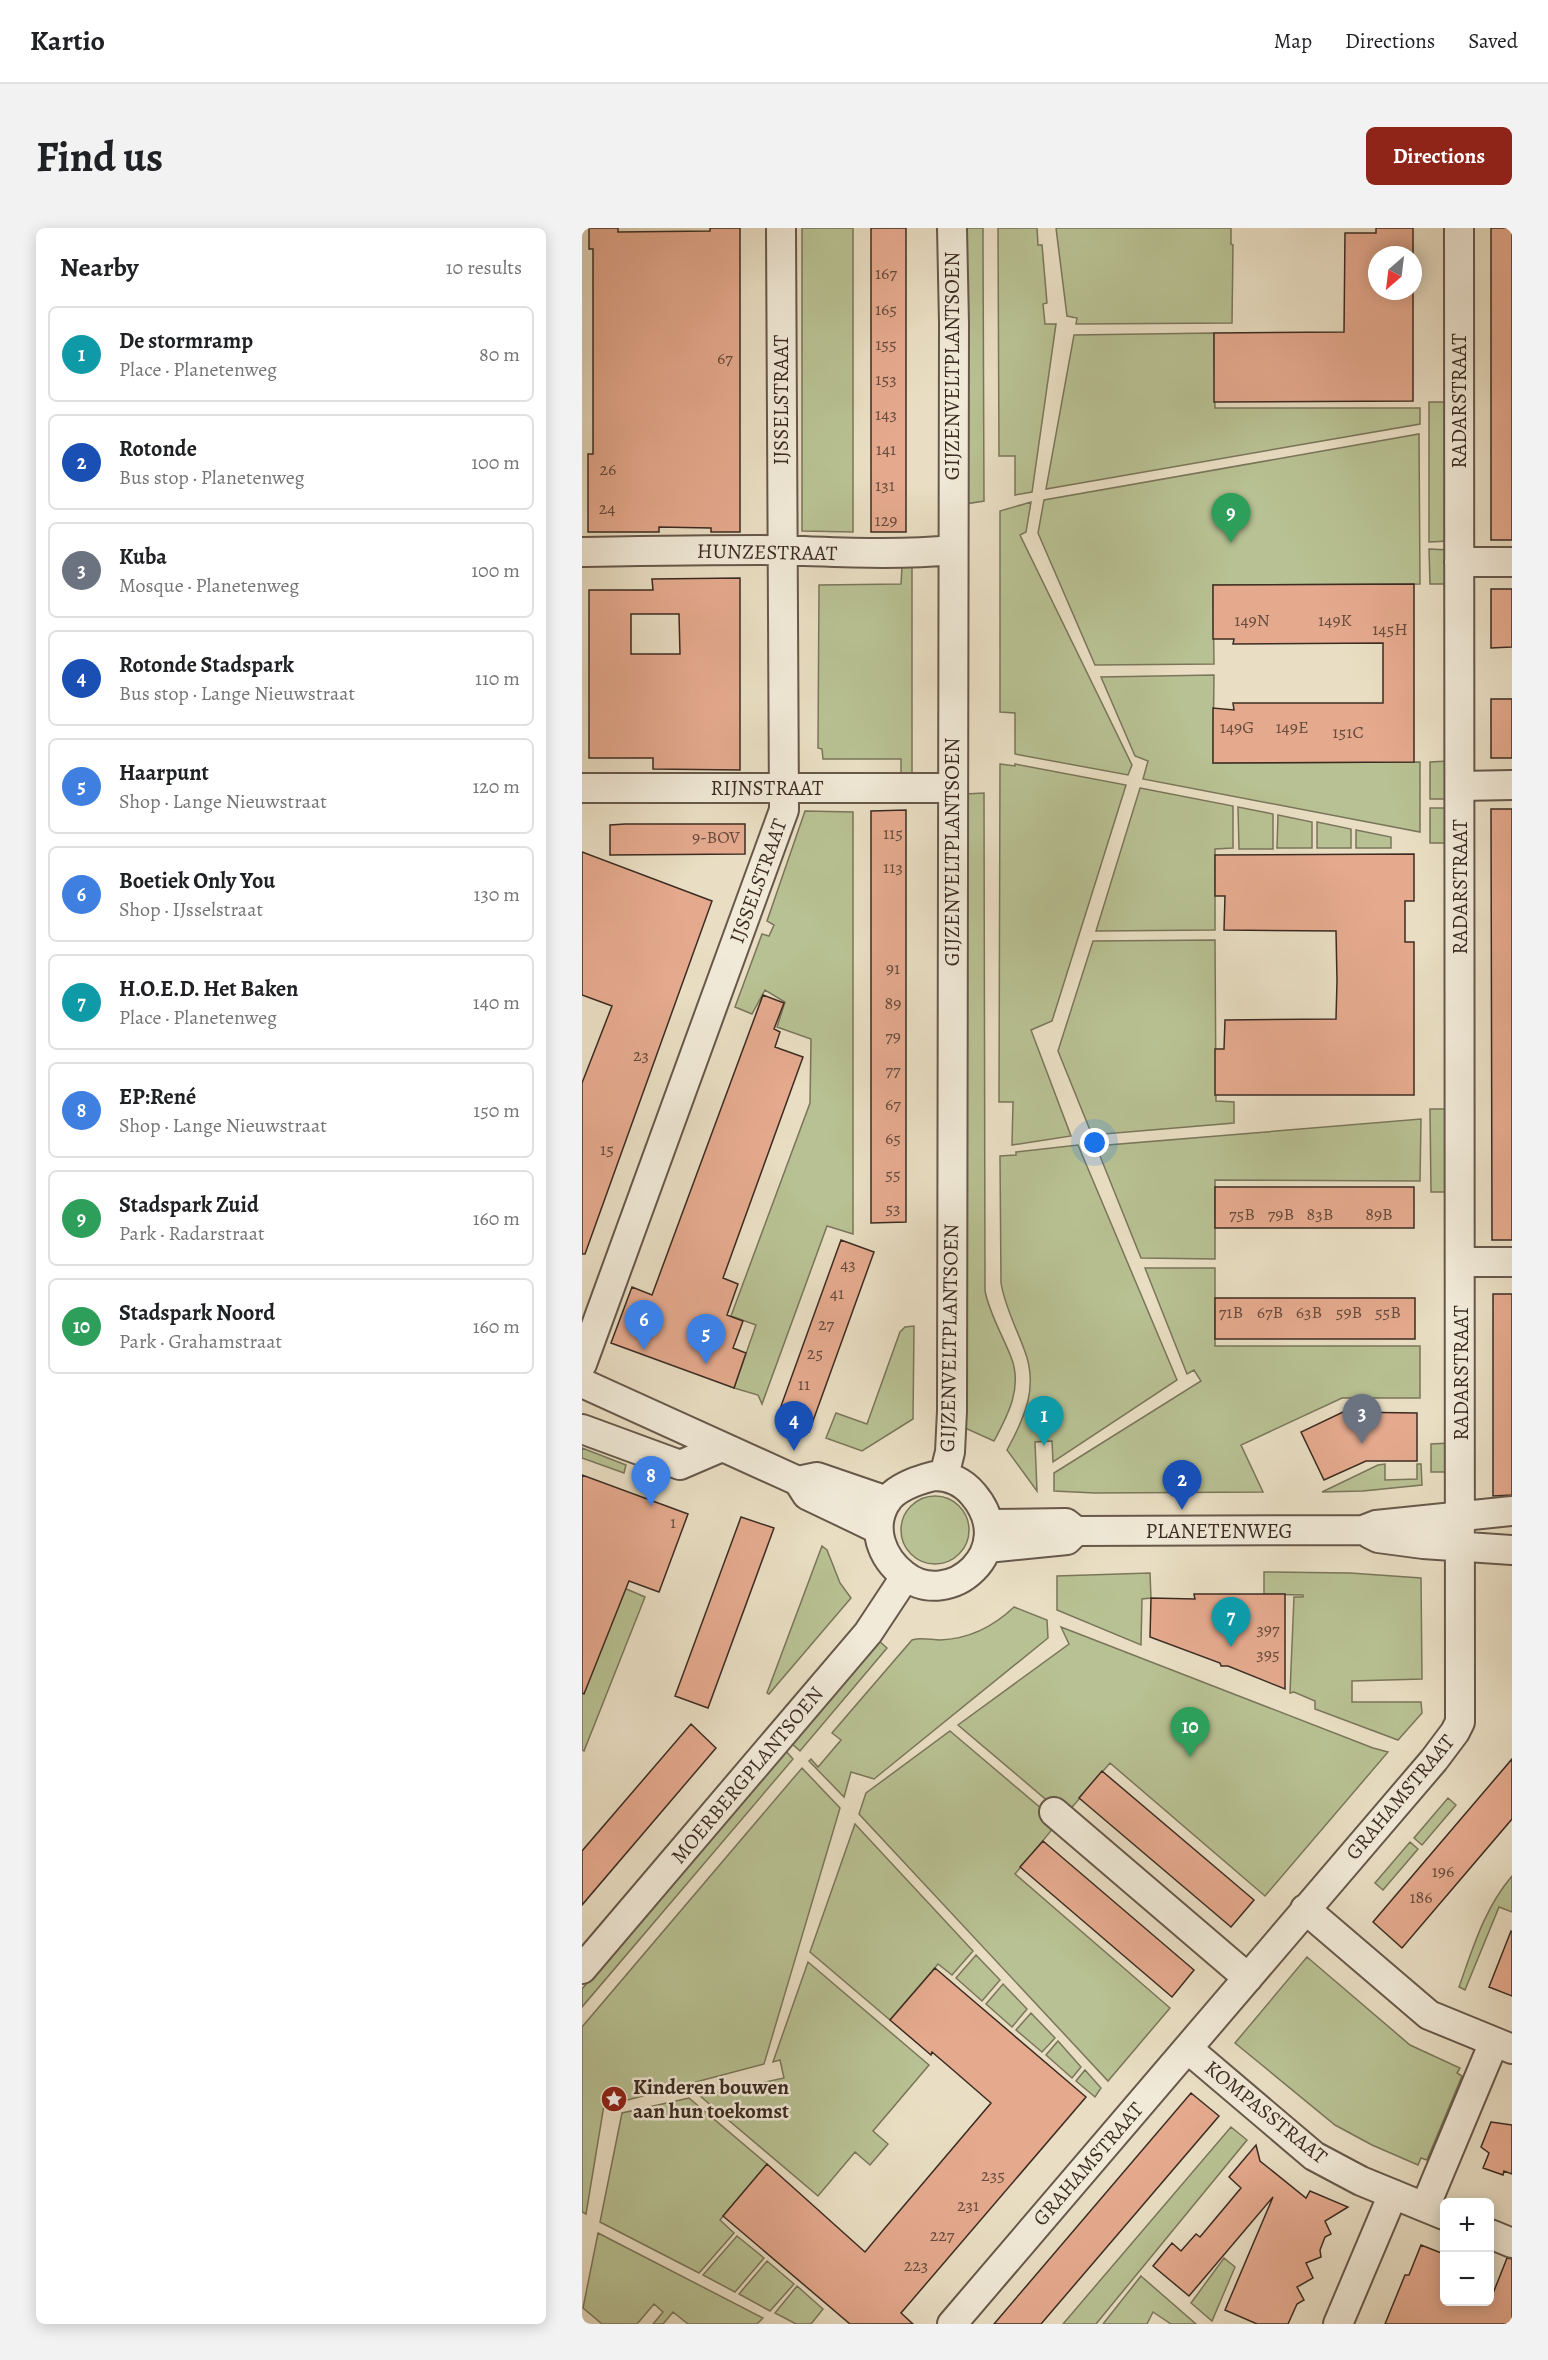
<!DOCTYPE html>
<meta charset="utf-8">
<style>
:root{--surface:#fff;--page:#f2f2f2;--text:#202124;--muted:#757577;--line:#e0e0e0;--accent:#8f2418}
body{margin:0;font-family:Alegreya,serif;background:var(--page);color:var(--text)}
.controls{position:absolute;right:18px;bottom:18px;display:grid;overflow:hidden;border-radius:9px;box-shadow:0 3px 15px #0003}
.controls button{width:54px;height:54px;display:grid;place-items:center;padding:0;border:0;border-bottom:2px solid var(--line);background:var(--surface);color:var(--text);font:30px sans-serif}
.compass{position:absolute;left:786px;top:18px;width:54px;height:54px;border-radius:50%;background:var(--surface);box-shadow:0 3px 15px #0003;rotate:208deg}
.you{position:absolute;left:513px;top:915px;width:21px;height:21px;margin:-15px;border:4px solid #fff;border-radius:50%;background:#1a73e8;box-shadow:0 0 0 9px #1a73e833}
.badge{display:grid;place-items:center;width:39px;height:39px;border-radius:50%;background:var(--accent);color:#fff;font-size:20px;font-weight:700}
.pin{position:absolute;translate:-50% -50px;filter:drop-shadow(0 2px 3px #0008)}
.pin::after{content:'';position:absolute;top:32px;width:21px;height:18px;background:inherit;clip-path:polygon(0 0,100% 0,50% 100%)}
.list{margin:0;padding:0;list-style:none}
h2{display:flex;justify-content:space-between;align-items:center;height:78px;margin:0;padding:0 24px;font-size:26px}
h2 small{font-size:20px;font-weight:400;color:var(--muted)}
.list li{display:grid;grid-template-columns:39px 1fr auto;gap:18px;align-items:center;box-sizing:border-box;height:96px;margin:0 12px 12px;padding:0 12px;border:2px solid var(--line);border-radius:9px}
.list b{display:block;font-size:22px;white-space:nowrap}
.list p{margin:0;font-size:20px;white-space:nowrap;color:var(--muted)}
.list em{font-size:20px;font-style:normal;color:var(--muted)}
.map{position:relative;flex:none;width:930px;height:2096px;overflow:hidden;border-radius:9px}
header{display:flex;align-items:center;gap:36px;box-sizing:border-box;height:84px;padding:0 30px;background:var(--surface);border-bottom:2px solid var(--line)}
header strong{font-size:28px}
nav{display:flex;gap:33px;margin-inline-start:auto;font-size:21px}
.intro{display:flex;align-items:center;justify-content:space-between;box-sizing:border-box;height:144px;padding:0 36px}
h1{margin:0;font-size:42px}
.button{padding:15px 27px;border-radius:9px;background:var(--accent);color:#fff;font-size:21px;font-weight:700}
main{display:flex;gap:36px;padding:0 36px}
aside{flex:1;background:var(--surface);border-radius:9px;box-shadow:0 3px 15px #0003}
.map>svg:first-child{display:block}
</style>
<header>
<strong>Kartio</strong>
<nav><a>Map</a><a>Directions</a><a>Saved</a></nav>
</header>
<div class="intro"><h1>Find us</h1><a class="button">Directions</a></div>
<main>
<aside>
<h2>Nearby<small>10 results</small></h2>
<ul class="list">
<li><span class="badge" style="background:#0f9aa8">1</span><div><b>De stormramp</b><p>Place · Planetenweg</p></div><em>80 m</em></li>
<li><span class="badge" style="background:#1a4fb4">2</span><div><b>Rotonde</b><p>Bus stop · Planetenweg</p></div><em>100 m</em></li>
<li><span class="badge" style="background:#6b7280">3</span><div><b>Kuba</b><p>Mosque · Planetenweg</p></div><em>100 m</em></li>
<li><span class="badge" style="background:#1a4fb4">4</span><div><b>Rotonde Stadspark</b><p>Bus stop · Lange Nieuwstraat</p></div><em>110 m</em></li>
<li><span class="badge" style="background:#3f7fe0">5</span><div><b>Haarpunt</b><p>Shop · Lange Nieuwstraat</p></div><em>120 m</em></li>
<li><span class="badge" style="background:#3f7fe0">6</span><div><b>Boetiek Only You</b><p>Shop · IJsselstraat</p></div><em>130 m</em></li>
<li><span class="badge" style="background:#0f9aa8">7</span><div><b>H.O.E.D. Het Baken</b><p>Place · Planetenweg</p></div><em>140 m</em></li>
<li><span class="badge" style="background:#3f7fe0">8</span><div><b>EP:René</b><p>Shop · Lange Nieuwstraat</p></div><em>150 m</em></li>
<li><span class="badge" style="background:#2e9e5b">9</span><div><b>Stadspark Zuid</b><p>Park · Radarstraat</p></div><em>160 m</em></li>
<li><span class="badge" style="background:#2e9e5b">10</span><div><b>Stadspark Noord</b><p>Park · Grahamstraat</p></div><em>160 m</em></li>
</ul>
</aside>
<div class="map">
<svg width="930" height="2096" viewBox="0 0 930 2096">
<rect width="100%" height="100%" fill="#e9dec3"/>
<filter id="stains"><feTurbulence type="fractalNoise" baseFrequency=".00333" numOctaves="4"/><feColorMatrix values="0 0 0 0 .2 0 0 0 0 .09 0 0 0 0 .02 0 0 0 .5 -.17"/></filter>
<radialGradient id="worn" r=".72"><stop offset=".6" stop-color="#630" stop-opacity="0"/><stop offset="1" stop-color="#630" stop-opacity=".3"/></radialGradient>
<!-- green -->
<path fill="#b8c193" stroke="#7a765b" stroke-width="1.5" d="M 220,0 L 271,0 L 271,304 L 220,303 Z
M 382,0 L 401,0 L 401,19 L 402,273 L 383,276 Z
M 416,0 L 455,0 L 456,17 L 460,17 L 465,75 L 461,76 L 463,96 L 474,96 L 450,264 L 433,267 L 433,228 L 417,228 Z
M 474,0 L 649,0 L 649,16 L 651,17 L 650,95 L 494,96 L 495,90 L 485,88 Z
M 632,105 L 633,180 L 838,180 L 838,196 L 464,261 L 492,107 Z
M 847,174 L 867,174 L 867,313 L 847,314 Z
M 837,206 L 838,356 L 631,357 L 632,436 L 513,437 L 456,305 L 462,272 Z
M 449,274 L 444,304 L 438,307 L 550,537 L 546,547 L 433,526 L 433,485 L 418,484 L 418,283 Z
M 847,321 L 867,322 L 867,356 L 848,356 Z
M 330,337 L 330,550 L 319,550 L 319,531 L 241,531 L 240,521 L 236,520 L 237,357 L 319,356 L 320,338 Z
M 632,447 L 631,535 L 838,534 L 838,604 L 561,551 L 566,533 L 553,528 L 519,449 Z
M 866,533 L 867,571 L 848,571 L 848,534 Z
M 418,536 L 433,538 L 433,536 L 544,557 L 470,793 L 449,802 L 489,908 L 430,917 L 431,874 L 417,874 Z
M 558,560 L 651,578 L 651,620 L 633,621 L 633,702 L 514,703 Z
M 402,565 L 403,1063 C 408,1087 420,1106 429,1129 C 441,1159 426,1187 412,1213 L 383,1200 L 383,566 Z
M 656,579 L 691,586 L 691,621 L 657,621 Z
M 848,580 L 867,580 L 866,615 L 848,615 Z
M 223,583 L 271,584 L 271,1006 L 245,998 L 180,1176 L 176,1167 L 152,1160 L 174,1097 L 149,1088 L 228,875 L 229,811 L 195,799 L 203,774 L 183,762 L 170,786 L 153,779 L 180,706 L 187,708 L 192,697 L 185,693 Z
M 696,587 L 730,594 L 730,620 L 695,620 Z
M 735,594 L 769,601 L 769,620 L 735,620 Z
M 774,602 L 809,609 L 809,620 L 774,620 Z
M 633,712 L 634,873 L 652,874 L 652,895 L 510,907 L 476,823 L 511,713 Z
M 848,881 L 868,881 L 868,964 L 849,964 Z
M 839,891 L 838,953 L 633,952 L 633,1031 L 559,1030 L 514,918 Z
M 496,917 L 595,1152 L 471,1234 L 470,1213 L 453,1214 L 455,1263 L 425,1222 C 443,1189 457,1158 442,1121 C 434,1099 423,1079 419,1055 L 418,928 L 434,927 L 434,924 Z
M 563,1040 L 633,1040 L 633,1118 L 838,1118 L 838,1170 L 760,1170 L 659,1217 L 681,1264 L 513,1265 L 472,1263 L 472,1245 L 619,1153 L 612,1142 L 605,1146 Z
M 332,1098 L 331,1191 L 280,1223 L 244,1210 L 254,1185 L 285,1196 L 318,1104 L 323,1099 Z
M 868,1215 L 868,1244 L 849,1244 L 849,1216 Z
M 0,1220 L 44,1237 L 42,1245 L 0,1230 Z
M 803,1236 L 803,1252 L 835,1251 L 835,1236 L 839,1236 L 840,1257 L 781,1263 L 740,1264 L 796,1237 Z
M319 1302a34 34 0 1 1 68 0a34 34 0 1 1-68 0Z
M 240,1318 L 245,1322 L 258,1355 L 269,1370 L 187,1466 L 185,1465 Z
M 682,1344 L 768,1345 L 839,1350 L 840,1451 L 770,1453 L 770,1474 L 839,1474 L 840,1485 L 816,1512 L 733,1481 L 733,1473 L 712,1464 L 708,1465 L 712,1369 L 721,1369 L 721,1367 L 682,1366 Z
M 568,1345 L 569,1370 L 560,1371 L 559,1417 L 475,1382 L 475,1348 Z
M 42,1360 L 63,1369 L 2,1523 L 0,1522 L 0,1466 Z
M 432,1379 L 465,1392 L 466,1410 L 292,1551 L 269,1544 L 262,1569 L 227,1533 L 229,1531 L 236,1539 L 259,1512 L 250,1505 L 330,1412 C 339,1409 349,1412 358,1412 C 387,1411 411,1399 432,1379 Z
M 479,1399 L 791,1520 L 806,1524 L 683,1668 L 528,1535 L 485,1585 L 474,1580 L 376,1497 L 487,1416 Z
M 296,1412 L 305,1420 L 218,1523 L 209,1515 Z
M 368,1503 L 467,1587 L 473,1598 L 433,1646 L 588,1780 L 526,1853 L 277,1586 L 284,1565 Z
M 203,1522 L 211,1531 L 0,1779 L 0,1761 Z
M 220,1540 L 258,1580 L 182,1836 L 42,1873 L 43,1868 L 24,1865 L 4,1986 L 0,1984 L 0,1799 Z
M 866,1570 L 874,1577 L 840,1617 L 832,1610 Z
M 273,1596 L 391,1723 L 370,1747 L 356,1736 L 308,1792 L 228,1724 Z
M 828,1614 L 836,1621 L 801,1662 L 793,1655 Z
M 930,1648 L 930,1684 L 917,1679 L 883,1762 L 877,1759 C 891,1720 902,1681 930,1648 Z
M 394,1727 L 418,1752 L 400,1773 L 374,1750 Z
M 725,1729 L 828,1817 L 878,1840 L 875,1845 L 880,1848 L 845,1932 L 839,1930 L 836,1937 L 790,1917 L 753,1897 L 653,1815 Z
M 226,1734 L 347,1837 L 291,1903 L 306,1916 L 288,1937 L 273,1924 L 236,1968 L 118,1868 L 202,1850 L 198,1832 L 191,1834 Z
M 421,1756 L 445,1781 L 430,1799 L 404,1776 Z
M 449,1785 L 473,1810 L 460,1824 L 434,1802 Z
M 476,1813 L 499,1839 L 490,1850 L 464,1827 Z
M 503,1842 L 519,1860 L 513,1869 L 494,1853 Z
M 107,1870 L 185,1936 L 138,1992 L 152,2005 L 117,2045 L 18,1994 L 40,1885 Z
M 649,1899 L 665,1912 L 514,2096 L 481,2096 Z
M 16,2005 L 181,2090 L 175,2096 L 106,2096 L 91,2084 L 81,2096 L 71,2096 L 81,2084 L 72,2076 L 55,2096 L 20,2096 L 1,2080 Z
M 155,2008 L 182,2030 L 153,2064 L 121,2047 Z
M 642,2030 L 653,2039 L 630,2093 L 609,2075 Z
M 185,2033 L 212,2056 L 188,2083 L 157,2066 Z
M 559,2048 L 560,2049 L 614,2096 L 589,2096 L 571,2084 L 565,2096 L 521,2096 Z
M 215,2058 L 241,2081 L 229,2096 L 214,2096 L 193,2085 Z"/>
<!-- building -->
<path fill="#e5aa8e" stroke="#3c2c23" stroke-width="1.5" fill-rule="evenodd" d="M 7,0 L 36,0 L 36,4 L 128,3 L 128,0 L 158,0 L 158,304 L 129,304 L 129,300 L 77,299 L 77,304 L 6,304 L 6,226 L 11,226 L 11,21 L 7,21 Z
M 289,0 L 324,0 L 324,304 L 289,304 Z
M 794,0 L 831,0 L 831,173 L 632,174 L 632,105 L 762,104 L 763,5 L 794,5 ZM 795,27 L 831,27 L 831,63 L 795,63 Z
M 909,0 L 930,0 L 930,312 L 909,312 Z
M 158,350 L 158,542 L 71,541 L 71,530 L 7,530 L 7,362 L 71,362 L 70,351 ZM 49,386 L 97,386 L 98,426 L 49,426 Z
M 832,356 L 832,534 L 631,535 L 631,480 L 652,482 L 651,475 L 801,475 L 801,415 L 651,416 L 652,411 L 631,411 L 631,357 Z
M 909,361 L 930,361 L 930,419 L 909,420 Z
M 909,471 L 930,471 L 930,530 L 909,530 Z
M 909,581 L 930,581 L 930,1012 L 910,1012 Z
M 324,582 L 324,994 L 289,995 L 289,583 Z
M 43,596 L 163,596 L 163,626 L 28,627 L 28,597 Z
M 0,624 L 130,673 L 3,1026 L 0,1026 L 0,855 L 30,778 L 0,767 Z
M 832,626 L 832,673 L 823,673 L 823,714 L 832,714 L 832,867 L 633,867 L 633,821 L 642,821 L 643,792 L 754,791 L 755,753 L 754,703 L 642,702 L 643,668 L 633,668 L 633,627 Z
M 181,767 L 202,775 L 192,801 L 198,804 L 193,819 L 221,829 L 141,1050 L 156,1056 L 145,1087 L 161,1093 L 151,1120 L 164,1125 L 152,1160 L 29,1115 L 50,1059 L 70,1067 Z
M 633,959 L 832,959 L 832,1000 L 633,1000 Z
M 259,1012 L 292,1024 L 227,1204 L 194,1192 Z
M 911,1066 L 930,1066 L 930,1267 L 911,1268 Z
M 633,1070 L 833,1070 L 833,1111 L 633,1111 Z
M 761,1184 L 835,1185 L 835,1233 L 784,1233 L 742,1252 L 719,1204 Z
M 0,1247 L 106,1286 L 77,1364 L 47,1353 L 2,1466 L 0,1465 Z
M 159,1289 L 192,1300 L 126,1480 L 93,1468 Z
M 612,1366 L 703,1366 L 703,1461 L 646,1438 L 639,1438 L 638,1435 L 568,1409 L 569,1370 L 613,1371 Z
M 109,1496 L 134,1520 L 0,1677 L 0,1623 Z
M 930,1531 L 930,1591 L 820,1720 L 791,1694 Z
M 520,1543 L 672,1672 L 649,1699 L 497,1570 Z
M 461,1613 L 612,1742 L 590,1769 L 438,1639 Z
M 929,1703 L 930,1704 L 930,1768 L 907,1759 Z
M 353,1740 L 504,1869 L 319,2085 L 331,2096 L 268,2096 L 141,1988 L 185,1936 L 283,2024 L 303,2000 L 409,1875 L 371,1842 L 350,1824 L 349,1827 L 308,1792 Z
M 609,1865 L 637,1888 L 459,2096 L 412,2096 Z
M 909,1894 L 930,1897 L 930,1946 L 922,1943 L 921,1947 L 901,1940 L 907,1925 L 899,1919 Z
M 674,1917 L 678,1933 L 724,1970 L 728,1963 L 766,1979 L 743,1993 L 749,2006 L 743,2009 L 738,2022 L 739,2029 L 724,2035 L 731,2050 L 715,2059 L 722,2072 L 715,2076 L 706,2096 L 675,2096 L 643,2082 L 691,1969 L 607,2068 L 571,2038 L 590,2015 L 599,2023 L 614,2006 L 618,2009 L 659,1960 L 647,1949 Z
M 839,2017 L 862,2026 L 862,2073 L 908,2073 L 925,2030 L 930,2031 L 930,2096 L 803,2096 L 823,2047 L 827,2047 Z"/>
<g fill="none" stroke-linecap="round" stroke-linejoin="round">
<defs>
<path id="minor" d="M 0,324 C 60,323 119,322 179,322 C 243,323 307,328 371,322
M 877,334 L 930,334
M 878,558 L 930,557
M 0,560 L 370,560
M 879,1034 L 930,1034
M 0,1136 L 202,582 L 199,0
M 0,1155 L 216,1253 L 225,1267 L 296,1301
M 0,1201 L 98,1237 L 140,1219
M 352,1248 C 368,1248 381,1254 391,1266 C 439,1322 367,1383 322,1347 C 300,1330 288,1300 304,1274 C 313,1260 336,1252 352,1248 Z
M 362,1248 L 368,1224 L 370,1183 L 372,95 L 370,0
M 216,1253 L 235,1249 L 305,1273
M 408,1296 L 484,1295 L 494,1303 L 781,1302 L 794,1297 L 930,1283
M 788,1306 L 796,1310 L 841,1316 L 930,1322
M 405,1320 L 485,1312 L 491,1306
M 472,1584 L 666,1750
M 723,1681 L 847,1787 L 930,1821
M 0,1741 L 286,1405 L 323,1349
M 606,1821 L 732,1928 L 779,1953 L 862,1987
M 843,1979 L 912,1814
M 908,2006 L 930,2015
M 370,2096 L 852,1532 L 873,1504 L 878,1494 L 877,0
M 756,2096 L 811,1966"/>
</defs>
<!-- minor casing -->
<use href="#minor" stroke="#67584b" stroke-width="32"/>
<!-- minor -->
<use href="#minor" stroke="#f1ead8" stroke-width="28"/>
</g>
<!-- icons -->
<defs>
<symbol id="sight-disc" viewBox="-11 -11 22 22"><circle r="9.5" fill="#8f2418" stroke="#f1ead8"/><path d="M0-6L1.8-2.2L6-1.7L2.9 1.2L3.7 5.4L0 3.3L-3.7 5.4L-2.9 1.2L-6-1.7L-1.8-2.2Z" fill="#fff"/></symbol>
</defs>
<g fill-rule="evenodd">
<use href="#sight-disc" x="17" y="1856" width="30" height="30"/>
</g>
<g text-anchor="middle" stroke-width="5" stroke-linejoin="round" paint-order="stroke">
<!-- number labels -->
<g font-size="18" fill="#664c3e">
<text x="304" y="51">167</text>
<text x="304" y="87">165</text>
<text x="304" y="122">155</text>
<text x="143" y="136">67</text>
<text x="304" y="157">153</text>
<text x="304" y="192">143</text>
<text x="304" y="227">141</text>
<text x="26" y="247">26</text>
<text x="303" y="263">131</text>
<text x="25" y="286">24</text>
<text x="304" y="298">129</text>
<text x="670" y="398">149N</text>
<text x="753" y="398">149K</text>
<text x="808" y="407">145H</text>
<text x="655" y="505">149G</text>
<text x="710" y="505">149E</text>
<text x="766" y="510">151C</text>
<text x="311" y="611">115</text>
<text x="134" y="615">9-BOV</text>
<text x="311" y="645">113</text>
<text x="311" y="746">91</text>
<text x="311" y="781">89</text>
<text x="311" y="814">79</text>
<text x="59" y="833">23</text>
<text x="311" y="848">77</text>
<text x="311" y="882">67</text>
<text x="311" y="916">65</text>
<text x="25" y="927">15</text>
<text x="311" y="952">55</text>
<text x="311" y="986">53</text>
<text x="660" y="992">75B</text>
<text x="699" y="992">79B</text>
<text x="738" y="992">83B</text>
<text x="797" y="992">89B</text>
<text x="266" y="1042">43</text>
<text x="255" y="1071">41</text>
<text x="649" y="1090">71B</text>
<text x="688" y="1090">67B</text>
<text x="727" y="1090">63B</text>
<text x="767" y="1090">59B</text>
<text x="806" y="1090">55B</text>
<text x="244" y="1102">27</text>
<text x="233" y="1131">25</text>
<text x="222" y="1162">11</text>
<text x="91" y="1300">1</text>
<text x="686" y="1407">397</text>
<text x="686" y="1432">395</text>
<text x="861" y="1649">196</text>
<text x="839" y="1675">186</text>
<text x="411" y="1953">235</text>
<text x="386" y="1983">231</text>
<text x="360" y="2013">227</text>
<text x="334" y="2043">223</text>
</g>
<!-- street labels -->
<g font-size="21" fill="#3c2c23" stroke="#f1ead8">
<text transform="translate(370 138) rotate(-90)" y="7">GIJZENVELTPLANTSOEN</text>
<text transform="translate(199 172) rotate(-90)" y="7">IJSSELSTRAAT</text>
<text transform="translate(877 173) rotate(-90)" y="7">RADARSTRAAT</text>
<text transform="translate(185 324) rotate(1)" y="7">HUNZESTRAAT</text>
<text x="185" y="567">RIJNSTRAAT</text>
<text transform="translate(370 624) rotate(-90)" y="7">GIJZENVELTPLANTSOEN</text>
<text transform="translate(176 653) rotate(-70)" y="7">IJSSELSTRAAT</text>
<text transform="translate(878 659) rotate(-90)" y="7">RADARSTRAAT</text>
<text transform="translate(367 1110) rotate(-89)" y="7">GIJZENVELTPLANTSOEN</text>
<text transform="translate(879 1145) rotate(-90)" y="7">RADARSTRAAT</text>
<text x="637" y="1310">PLANETENWEG</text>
<text transform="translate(165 1547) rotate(-50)" y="7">MOERBERGPLANTSOEN</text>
<text transform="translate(818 1569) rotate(-50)" y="7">GRAHAMSTRAAT</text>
<text transform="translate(684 1884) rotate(39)" y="7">KOMPASSTRAAT</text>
<text transform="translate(506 1936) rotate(-49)" y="7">GRAHAMSTRAAT</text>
</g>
<!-- poi labels -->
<g font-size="21" font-weight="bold" fill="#3c2c23" stroke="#f1ead8" text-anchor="start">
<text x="51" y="1866">Kinderen bouwen<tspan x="51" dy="24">aan hun toekomst</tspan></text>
</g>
</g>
<rect width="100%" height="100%" filter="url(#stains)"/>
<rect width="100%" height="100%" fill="url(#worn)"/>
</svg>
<div class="controls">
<button>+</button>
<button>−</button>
</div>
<svg class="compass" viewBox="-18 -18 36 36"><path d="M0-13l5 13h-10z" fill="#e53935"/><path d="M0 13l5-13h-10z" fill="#757577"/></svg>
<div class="you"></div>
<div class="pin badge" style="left:462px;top:1218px;background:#0f9aa8">1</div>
<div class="pin badge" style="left:600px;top:1282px;background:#1a4fb4">2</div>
<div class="pin badge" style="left:780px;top:1216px;background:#6b7280">3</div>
<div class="pin badge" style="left:212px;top:1223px;background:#1a4fb4">4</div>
<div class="pin badge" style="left:124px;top:1136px;background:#3f7fe0">5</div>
<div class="pin badge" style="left:62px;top:1122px;background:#3f7fe0">6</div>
<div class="pin badge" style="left:649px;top:1419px;background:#0f9aa8">7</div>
<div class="pin badge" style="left:69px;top:1278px;background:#3f7fe0">8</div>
<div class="pin badge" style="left:649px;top:315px;background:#2e9e5b">9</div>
<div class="pin badge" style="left:608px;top:1529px;background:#2e9e5b">10</div>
</div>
</main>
